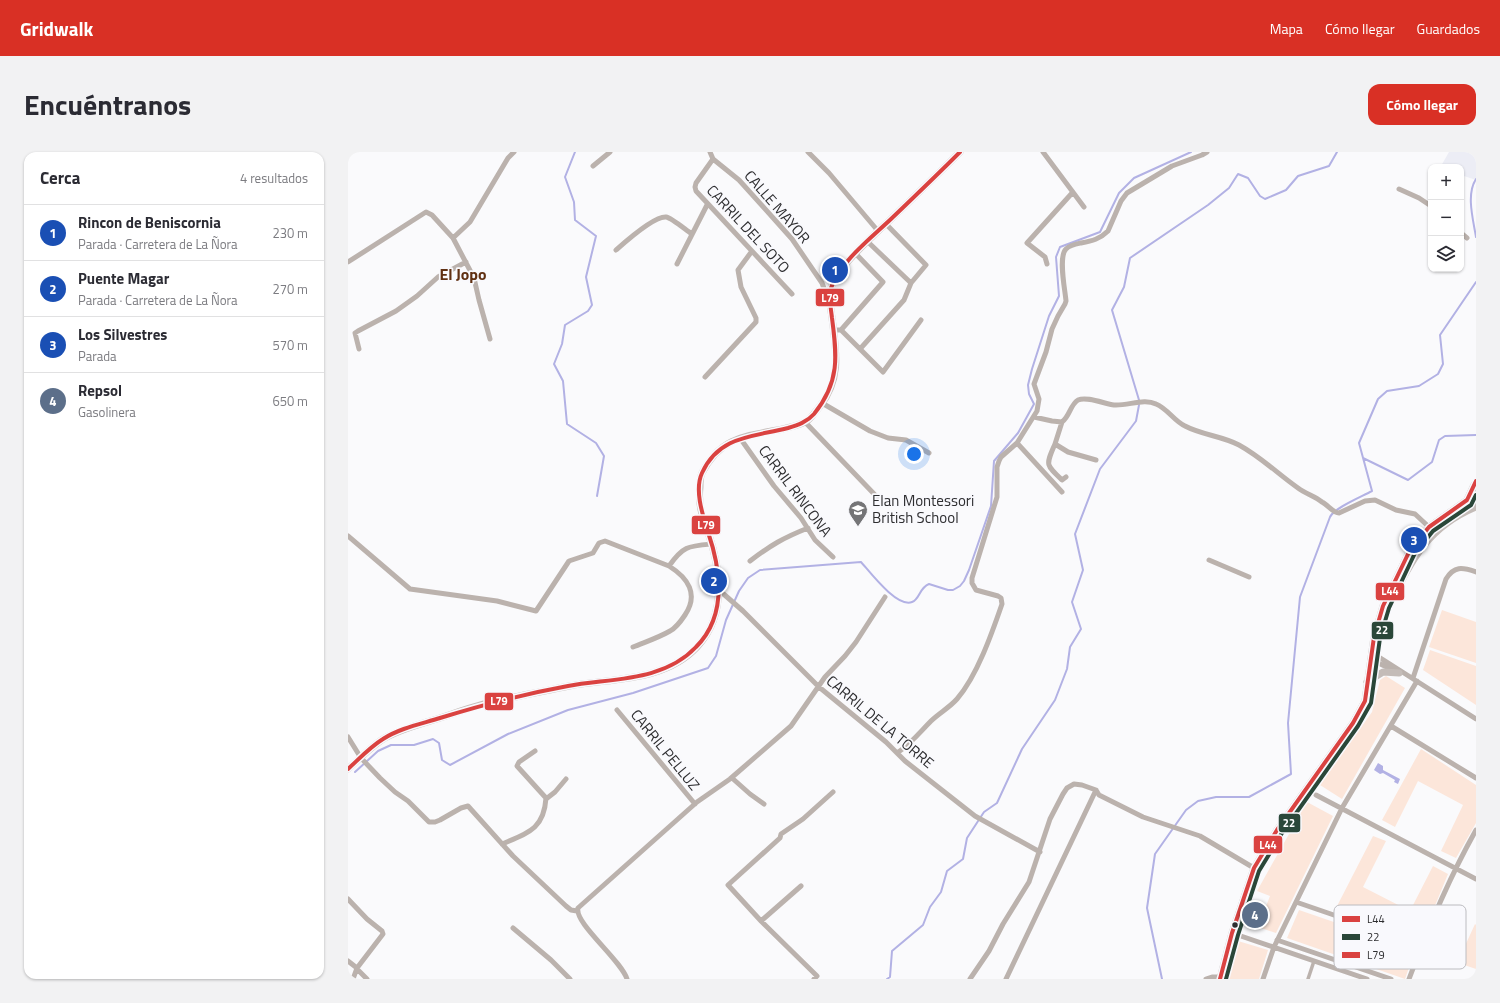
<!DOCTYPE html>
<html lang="es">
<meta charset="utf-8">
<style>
:root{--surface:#fff;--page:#f2f2f3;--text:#2b2b33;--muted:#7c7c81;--line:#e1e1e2;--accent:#d93025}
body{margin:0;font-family:"Titillium Web",sans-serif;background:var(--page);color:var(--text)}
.controls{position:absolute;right:12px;top:12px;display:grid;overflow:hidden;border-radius:8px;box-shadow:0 1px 3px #0004}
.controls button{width:36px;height:36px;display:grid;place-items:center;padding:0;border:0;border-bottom:1px solid var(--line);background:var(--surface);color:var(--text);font:20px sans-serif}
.you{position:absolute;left:566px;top:302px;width:14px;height:14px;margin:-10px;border:3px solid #fff;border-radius:50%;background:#1a73e8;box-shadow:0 0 0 6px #1a73e833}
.badge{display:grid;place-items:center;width:26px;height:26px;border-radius:50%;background:var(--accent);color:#fff;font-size:13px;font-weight:700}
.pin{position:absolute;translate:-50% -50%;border:2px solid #fff;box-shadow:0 1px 4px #0006}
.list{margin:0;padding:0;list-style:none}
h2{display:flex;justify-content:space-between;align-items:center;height:52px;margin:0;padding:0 16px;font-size:17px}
h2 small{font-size:13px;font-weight:400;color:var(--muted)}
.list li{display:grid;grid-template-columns:26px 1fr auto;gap:12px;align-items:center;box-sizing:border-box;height:56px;padding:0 16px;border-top:1px solid var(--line)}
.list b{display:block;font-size:15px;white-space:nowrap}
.list p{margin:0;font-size:13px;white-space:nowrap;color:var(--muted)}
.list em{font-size:13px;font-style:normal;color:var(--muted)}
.icon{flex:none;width:22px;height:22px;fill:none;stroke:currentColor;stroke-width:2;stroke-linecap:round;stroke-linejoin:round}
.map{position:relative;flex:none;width:1128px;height:827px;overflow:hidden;border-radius:12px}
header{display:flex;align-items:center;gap:24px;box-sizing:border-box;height:56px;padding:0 20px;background:var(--accent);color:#fff}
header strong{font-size:19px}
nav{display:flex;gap:22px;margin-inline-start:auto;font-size:14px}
.intro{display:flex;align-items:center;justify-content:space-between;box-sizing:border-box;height:96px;padding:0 24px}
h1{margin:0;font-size:28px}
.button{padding:10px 18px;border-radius:12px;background:var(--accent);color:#fff;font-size:14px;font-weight:700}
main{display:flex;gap:24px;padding:0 24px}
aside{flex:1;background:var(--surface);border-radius:12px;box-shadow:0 1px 3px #0004}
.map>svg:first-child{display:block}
</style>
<header>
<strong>Gridwalk</strong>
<nav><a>Mapa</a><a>Cómo llegar</a><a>Guardados</a></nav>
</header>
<div class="intro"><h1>Encuéntranos</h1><a class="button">Cómo llegar</a></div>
<main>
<aside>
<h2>Cerca<small>4 resultados</small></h2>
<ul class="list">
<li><span class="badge" style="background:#1a4fb4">1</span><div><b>Rincon de Beniscornia</b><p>Parada · Carretera de La Ñora</p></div><em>230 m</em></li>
<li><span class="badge" style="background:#1a4fb4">2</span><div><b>Puente Magar</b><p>Parada · Carretera de La Ñora</p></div><em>270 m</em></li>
<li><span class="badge" style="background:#1a4fb4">3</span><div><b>Los Silvestres</b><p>Parada</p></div><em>570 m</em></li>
<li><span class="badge" style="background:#5c6f8a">4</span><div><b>Repsol</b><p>Gasolinera</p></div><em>650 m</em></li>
</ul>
</aside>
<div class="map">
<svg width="1128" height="827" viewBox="0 0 1128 827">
<rect width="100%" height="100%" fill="#fafafc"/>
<!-- built -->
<path fill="#ecedf5" d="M 1101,0 L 1128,0 L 1128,28 L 1113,23 L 1113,15 L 1093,14 Z"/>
<!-- green -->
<path fill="#fce6da" d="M 1094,458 L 1128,470 L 1128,511 L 1081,495 Z
M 1082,498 L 1128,514 L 1128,553 L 1075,518 Z
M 1038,524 L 1057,536 L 994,647 L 972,633 L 1024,560 L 1032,528 Z
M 1073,597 L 1128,633 L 1128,671 L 1108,706 L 1093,699 L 1115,653 L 1070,629 L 1047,675 L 1034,668 Z
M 959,650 L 985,664 L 928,781 L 910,775 L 922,744 L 909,739 Z
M 1025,684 L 1038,689 L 1015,735 L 1062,759 L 1085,714 L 1100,722 L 1072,790 L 987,758 Z
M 951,758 L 1067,798 L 1057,827 L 939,786 Z
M 1127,772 L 1128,773 L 1128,817 L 1078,800 L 1087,782 L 1116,796 Z
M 890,789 L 920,798 L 911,827 L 880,827 L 883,810 Z"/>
<!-- water -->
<path fill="#b2b1e4" d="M 1030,611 L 1035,614 L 1035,618 L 1052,627 L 1050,632 L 1046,630 L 1047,628 L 1035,621 L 1032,622 L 1026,618 Z"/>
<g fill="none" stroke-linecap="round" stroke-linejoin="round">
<!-- stream -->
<path stroke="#b2b1e4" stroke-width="2" d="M 227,0 L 217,25 L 226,50 L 227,68 L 248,84 L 238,125 L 244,153 L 240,159 L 217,173 L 214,192 L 206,212 L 215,229 L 219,272 L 248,291 L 256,304 L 249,344
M 1128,27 C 1118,42 1125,67 1128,85
M 791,248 L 764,158 L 776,135 L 782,106 L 860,53 L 881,36 L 890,22 L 900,26 L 912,44 L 917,47 L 938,38 L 950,24 L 981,14 L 989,0
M 1015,306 L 1060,328 L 1084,310 L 1091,288 L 1097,284 L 1128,283
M 7,620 L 30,599 L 43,593 L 66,593 L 85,587 L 91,591 L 94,608 L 102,613 L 160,582 L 220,558 L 285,541 L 360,516 L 368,504 L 378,468 L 391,439 L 400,426 L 412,418 L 513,410 C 522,420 549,456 564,450 C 572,447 571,436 581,432 L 600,438 L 605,438 L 612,434 L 616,429 L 621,418 L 643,354 L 646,309 L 670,281 L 686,252 L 681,242 L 680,233 L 684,217 L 701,164 L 711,144 L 708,105 L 712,95 L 752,80 L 771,41 L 786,26 L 843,0
M 539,827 L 542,825 L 544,799 L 575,773 L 582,755 L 593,740 L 599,719 L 615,707 L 619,686 L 636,660 L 649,651 L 674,597 L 707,548 L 719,517 L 722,495 L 733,477 L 724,450 L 735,418 L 727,382 L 752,317 L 788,269 L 791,253
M 814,827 L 799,756 L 807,702 L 838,658 L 850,649 L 868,645 L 901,645 L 943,622 L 940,571 L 952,445 L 982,365 C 986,356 1013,345 1024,339 L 1011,291 L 1030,247 L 1039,239 L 1071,234 L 1090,222 L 1095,212 L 1092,183 L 1128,130"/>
<!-- pedestrian -->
<path stroke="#bbb2ad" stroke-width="3.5" d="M 960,827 L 966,809"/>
<!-- minor -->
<path stroke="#bbb2ad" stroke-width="5" d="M 362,0 L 365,7 L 391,28 L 444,87 L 474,131 L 480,147
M 460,0 L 481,21 L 530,79
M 695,0 L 736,55
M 365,7 L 348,31 L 347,35 L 348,39 L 444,142
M 245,14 L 262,0
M 1051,37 L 1071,46 L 1083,54
M 1113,81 L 1119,86
M 105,86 L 122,70 L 160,6 L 166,0
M 520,90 L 563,131
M 268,98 C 277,90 306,64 318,65 C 324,66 339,79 344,82
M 0,110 L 78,60 L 84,63 L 105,86 L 126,126 L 131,148 L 142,187
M 329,112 L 359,53
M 699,112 L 697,105 L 679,91 L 725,40
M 485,178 L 493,178 L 535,220 L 573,168
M 493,178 L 535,130 L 508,102
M 11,197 L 7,181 L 10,179 L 48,159 L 69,144 L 90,125 L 118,110
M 512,197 L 556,148 L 563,131 L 578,113 L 538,72
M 357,225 L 408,170 L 408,166 L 393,135 L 390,118 L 404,99
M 474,251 L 522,279 L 540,286 L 558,288 L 581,301
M 686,265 L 704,269 L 714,270 C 722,264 722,253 730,248 C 739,244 757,252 766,253 C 780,254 796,246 808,252 C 820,257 826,269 837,274 C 854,283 874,284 891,293 C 913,305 930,322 950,336 C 958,342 967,344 974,350 C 980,353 985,361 991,361 L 1017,349 L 1027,348 L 1048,358 L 1067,362 L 1081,375 L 1090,378
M 457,270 L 529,345
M 714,270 L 707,292 L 720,300 L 748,308
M 392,286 L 426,334 L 453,366 L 467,388 L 485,405
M 669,291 L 714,340
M 707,292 C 698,313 697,312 714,328 L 718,325
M 0,384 L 62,437 L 149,449 L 188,459 L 221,409 L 245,401 L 251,391 L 257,389 L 321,414 C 335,394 340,394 364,392
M 861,408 L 901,425
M 402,409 C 423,393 435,386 460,376
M 371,438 L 395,459 L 471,535 L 538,590 L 557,609 L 627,664 L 692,700
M 285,495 C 297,490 310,486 322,479 C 328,476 333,469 337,463 C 351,442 340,426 321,414
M 1023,500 L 1128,567
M 1022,507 L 1049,520
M 1065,526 L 1098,427 C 1106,414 1114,415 1128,420
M 269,558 L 347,652
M 1043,574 L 1128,626
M 0,585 L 13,606 L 32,626 L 47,640 L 60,649 L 81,670 L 87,670 L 92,668 L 113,656 L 120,654 L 165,704 L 218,754 L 223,758 L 229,759
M 549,601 C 563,592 572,580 583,569 C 591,561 601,556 609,547 C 629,524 644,481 654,452 L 653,446 L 650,444 L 628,438 L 624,431 L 624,426 L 649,345 L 649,315 L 651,309 L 653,305 L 669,291 L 689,259 L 691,247 L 686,232 L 698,200 L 704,177 L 710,164 L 717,152 L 718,149 C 717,137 710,105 718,97 C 722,93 728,92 733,91 C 744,89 752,87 760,79 L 773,49 L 779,41 L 824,14 L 854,3 L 859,0
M 384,626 L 402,642 L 416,652
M 968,643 L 1128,727
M 198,647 L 207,640 L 218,627
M 154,692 C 180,681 196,677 198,646 L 169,614 L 171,610 L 187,599
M 0,747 L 19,767 L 34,779 L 35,782 L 9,816 L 5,827
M 948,750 L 1073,793
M 413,769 L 453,734
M 165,776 L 203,808 L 222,827
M 884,781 L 1019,827
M 929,788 L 1043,827
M 0,809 L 9,816
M 9,817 L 19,827
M 279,827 C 273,808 226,771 230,756 L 349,650 L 382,627 L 443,574 L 477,525 L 497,504 L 508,490 L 537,445
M 466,827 L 469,824 L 413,769 L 380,733 L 432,686 L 433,682 L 455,667 L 485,640
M 622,827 L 641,799 L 655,772 L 681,730 L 702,667 L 715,642 L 719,636 L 726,632 L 734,633 L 748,638 L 751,643 L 795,665 L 852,684 L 906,716
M 658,827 L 748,638
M 858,827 L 864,825 L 872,825
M 915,827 L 926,795 L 994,656 L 1069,529
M 1061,827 C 1080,776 1101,726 1128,678"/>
<!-- secondary -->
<path stroke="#c4bcb8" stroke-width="7" d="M 1125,336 L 1124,342 L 1128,349
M 1039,458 C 1062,412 1077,376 1128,355
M 1019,530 L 1035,520 L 1051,521
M 0,617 C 11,607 23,595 35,587 C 52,577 73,572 92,566 C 107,561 121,556 136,552 C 164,545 192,540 221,534 C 264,526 316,530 349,495 C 379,463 373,418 360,380 C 354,364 350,352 352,335 C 352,330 352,325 354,321 C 373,284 399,284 435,277 C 442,275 452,273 459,269 C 464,265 468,259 472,254 C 494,226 488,198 484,166 C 483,157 480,145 483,136 C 490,114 526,83 543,67 C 566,45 589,23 612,0
M 872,827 L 884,781 L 906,716 L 929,678 L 1005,571 L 1017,549 L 1026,485 L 1035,454 L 1062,398 L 1081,375 L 1119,348 L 1126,333"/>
<defs>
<path id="bus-1" d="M 872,827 L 884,781 L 906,716 L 929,678 L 1005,571 L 1017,549 L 1026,485 L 1035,454 L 1062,398 L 1081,375 L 1119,348 L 1128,329"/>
<path id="bus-2" d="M 878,827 L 890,783 L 911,719 L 934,681 L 1010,574 L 1023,551 L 1032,486 L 1041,456 L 1067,401 L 1085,379 L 1123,353 L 1128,343"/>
<path id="bus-3" d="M 0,617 C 11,607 22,595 35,587 C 52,576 73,572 92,566 C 134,553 176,542 220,534 C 263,526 315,530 348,495 C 379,464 373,418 360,380 C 355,364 346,338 354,321 C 371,283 406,285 440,276 C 450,273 459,270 466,262 C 492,230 489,204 484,166 C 483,156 480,145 483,136 C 492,110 523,86 543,67 C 566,45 589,23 612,0"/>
</defs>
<!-- bus-1 casing -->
<use href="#bus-1" stroke="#f9f9fd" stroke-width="7"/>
<!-- bus-2 casing -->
<use href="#bus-2" stroke="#f9f9fd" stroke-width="7"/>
<!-- bus-3 casing -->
<use href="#bus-3" stroke="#f9f9fd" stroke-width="7"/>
<!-- bus-1 -->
<use href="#bus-1" stroke="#da4241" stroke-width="4"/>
<!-- bus-2 -->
<use href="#bus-2" stroke="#2a4739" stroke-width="4"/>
<!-- bus-3 -->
<use href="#bus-3" stroke="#da4240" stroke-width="4"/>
</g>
<!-- icons -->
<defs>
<symbol id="school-pin" viewBox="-11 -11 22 30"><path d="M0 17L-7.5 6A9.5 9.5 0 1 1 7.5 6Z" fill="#757577" stroke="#f9f9fd"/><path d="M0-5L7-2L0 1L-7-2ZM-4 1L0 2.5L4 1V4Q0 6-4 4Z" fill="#fff"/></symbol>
</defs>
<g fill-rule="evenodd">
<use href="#school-pin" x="499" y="347" width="22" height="30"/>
</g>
<!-- markers -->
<circle fill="#2e2e30" stroke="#f9f9fd" stroke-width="1.5" cx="887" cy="773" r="3.5"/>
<g text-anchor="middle" stroke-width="3.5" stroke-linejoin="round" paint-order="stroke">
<!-- street labels -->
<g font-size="15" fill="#2e2e30" stroke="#f9f9fd">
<text transform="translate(429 55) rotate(49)" y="5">CALLE MAYOR</text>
<text transform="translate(400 77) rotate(47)" y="5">CARRIL DEL SOTO</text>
<text transform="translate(447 339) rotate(53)" y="5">CARRIL RINCONA</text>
<text transform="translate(532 570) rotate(40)" y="5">CARRIL DE LA TORRE</text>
<text transform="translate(317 598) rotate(51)" y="5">CARRIL PELLUZ</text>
</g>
<!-- poi labels -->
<g font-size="15" fill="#2e2e30" stroke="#f9f9fd" text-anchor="start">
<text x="524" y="354">Elan Montessori<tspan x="524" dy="17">British School</tspan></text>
</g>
<!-- neighbourhood labels -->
<g font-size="16" font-weight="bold" fill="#603012" stroke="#f9f9fd">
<text x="115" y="128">El Jopo</text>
</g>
</g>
<!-- legend -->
<rect x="986" y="753" width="132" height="64" rx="6" fill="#f9f9fd" stroke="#bcbcc0" stroke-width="1"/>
<rect x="994" y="764" width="18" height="6" fill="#da4241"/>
<rect x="994" y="782" width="18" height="6" fill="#2a4739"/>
<rect x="994" y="800" width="18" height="6" fill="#da4240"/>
<g font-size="11" fill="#2e2e30">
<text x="1019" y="771">L44</text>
<text x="1019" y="789">22</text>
<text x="1019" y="807">L79</text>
</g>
<g stroke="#f9f9fd" stroke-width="1.5">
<rect x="467" y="136" width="30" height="19" rx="4" fill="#da4240"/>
<rect x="343" y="363" width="30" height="20" rx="4" fill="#da4240"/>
<rect x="1027" y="430" width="30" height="19" rx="4" fill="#da4241"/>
<rect x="1023" y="469" width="23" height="19" rx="4" fill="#2a4739"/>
<rect x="136" y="540" width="30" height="19" rx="4" fill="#da4240"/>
<rect x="930" y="661" width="23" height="20" rx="4" fill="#2a4739"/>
<rect x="905" y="683" width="30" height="19" rx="4" fill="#da4241"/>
</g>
<g font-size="11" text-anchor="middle" font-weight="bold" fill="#fff">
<text x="482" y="150">L79</text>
<text x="358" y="377">L79</text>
<text x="1042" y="443">L44</text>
<text x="1034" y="482">22</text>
<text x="151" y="553">L79</text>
<text x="941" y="675">22</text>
<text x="920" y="697">L44</text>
</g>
</svg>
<div class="controls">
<button>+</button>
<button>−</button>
<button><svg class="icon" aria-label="layers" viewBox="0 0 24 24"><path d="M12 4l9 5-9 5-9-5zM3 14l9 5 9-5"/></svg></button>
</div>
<div class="you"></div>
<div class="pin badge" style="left:487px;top:118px;background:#1a4fb4">1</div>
<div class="pin badge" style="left:366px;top:429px;background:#1a4fb4">2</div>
<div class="pin badge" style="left:1066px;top:388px;background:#1a4fb4">3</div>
<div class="pin badge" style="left:907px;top:763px;background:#5c6f8a">4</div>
</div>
</main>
